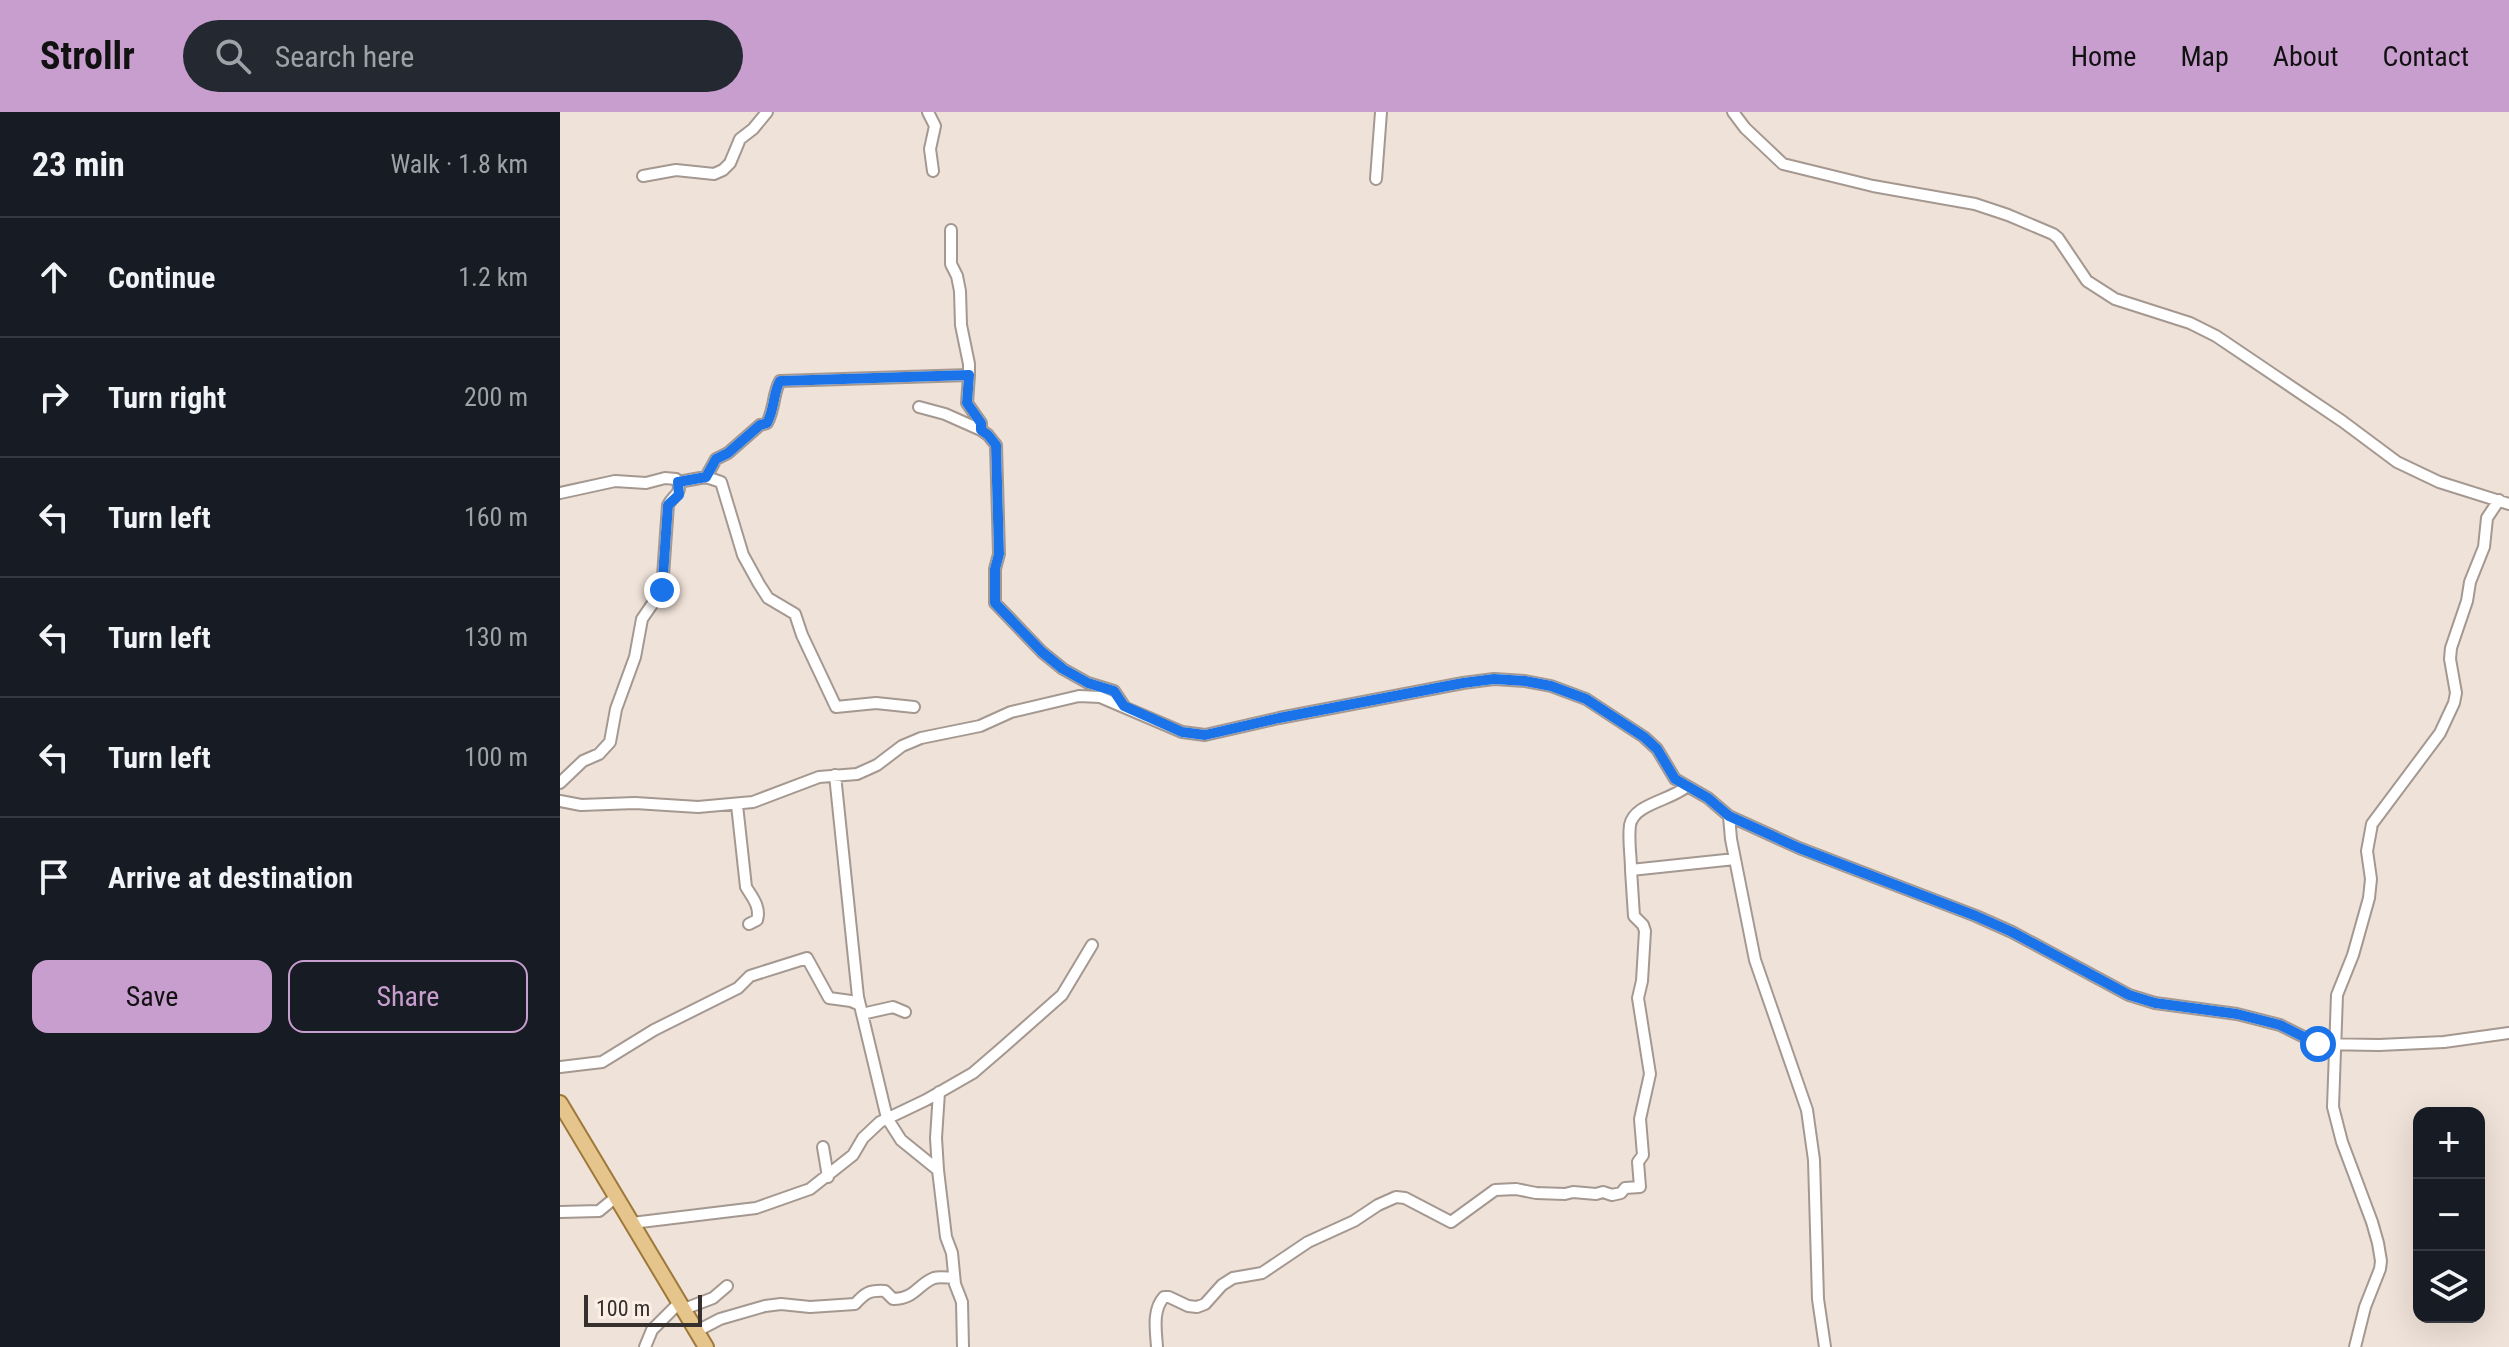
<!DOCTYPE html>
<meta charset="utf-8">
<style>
:root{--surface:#171b24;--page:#242831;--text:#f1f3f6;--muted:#9ea1a6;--line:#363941;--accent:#c89ecf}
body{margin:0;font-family:"Roboto Condensed",sans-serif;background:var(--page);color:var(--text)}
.controls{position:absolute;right:24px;bottom:24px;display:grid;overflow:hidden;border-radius:16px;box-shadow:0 8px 32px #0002}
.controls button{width:72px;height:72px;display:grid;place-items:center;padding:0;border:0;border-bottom:2px solid var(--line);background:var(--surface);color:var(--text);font:40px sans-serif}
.scale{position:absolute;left:24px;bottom:20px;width:118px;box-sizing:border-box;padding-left:8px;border:4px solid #35302d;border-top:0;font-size:22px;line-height:28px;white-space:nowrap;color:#35302d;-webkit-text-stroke:6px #fcefe5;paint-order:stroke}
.stop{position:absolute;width:24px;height:24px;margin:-18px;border:6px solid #1a73e8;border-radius:50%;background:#fff}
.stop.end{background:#1a73e8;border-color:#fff;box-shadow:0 2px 8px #0008}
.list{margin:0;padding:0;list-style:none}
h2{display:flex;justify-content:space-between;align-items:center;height:104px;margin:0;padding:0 32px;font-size:34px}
h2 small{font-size:26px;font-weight:400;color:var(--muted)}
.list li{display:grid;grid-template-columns:52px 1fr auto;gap:24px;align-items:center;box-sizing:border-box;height:120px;padding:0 32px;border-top:2px solid var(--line)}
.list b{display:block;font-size:30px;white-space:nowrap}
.list em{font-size:26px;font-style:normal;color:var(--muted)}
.actions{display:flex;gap:16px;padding:24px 32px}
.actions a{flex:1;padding:18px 0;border:2px solid var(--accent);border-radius:16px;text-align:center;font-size:28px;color:var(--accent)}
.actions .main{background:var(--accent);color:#111}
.icon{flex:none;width:44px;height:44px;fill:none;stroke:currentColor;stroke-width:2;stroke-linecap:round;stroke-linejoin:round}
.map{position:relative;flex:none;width:1949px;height:1235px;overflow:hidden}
header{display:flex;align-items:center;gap:48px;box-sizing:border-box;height:112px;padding:0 40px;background:var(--accent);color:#111}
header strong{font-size:38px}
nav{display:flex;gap:44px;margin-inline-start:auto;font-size:28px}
.search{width:560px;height:72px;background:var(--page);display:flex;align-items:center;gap:20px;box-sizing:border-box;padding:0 28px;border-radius:44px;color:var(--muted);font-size:30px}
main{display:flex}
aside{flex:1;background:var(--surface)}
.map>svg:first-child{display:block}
</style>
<header>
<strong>Strollr</strong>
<div class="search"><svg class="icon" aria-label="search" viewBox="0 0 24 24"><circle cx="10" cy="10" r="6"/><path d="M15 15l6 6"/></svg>Search here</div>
<nav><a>Home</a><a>Map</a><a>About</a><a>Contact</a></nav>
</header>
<main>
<aside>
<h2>23 min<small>Walk · 1.8 km</small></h2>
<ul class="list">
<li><svg class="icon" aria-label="ahead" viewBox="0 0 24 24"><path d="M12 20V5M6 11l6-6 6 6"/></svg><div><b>Continue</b></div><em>1.2 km</em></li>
<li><svg class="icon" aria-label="right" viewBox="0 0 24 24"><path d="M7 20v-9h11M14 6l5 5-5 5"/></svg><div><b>Turn right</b></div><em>200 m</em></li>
<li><svg class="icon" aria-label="left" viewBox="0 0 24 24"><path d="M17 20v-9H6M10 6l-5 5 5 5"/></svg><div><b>Turn left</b></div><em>160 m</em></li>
<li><svg class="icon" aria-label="left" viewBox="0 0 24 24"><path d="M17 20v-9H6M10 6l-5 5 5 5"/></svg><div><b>Turn left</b></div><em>130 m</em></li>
<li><svg class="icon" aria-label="left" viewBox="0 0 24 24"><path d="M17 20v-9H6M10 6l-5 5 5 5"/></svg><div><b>Turn left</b></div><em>100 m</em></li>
<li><svg class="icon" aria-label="arrive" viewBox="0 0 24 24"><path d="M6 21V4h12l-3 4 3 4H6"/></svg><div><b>Arrive at destination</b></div></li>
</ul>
<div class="actions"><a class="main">Save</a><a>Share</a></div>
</aside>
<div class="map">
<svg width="1949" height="1235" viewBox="0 0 1949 1235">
<rect width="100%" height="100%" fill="#efe2d8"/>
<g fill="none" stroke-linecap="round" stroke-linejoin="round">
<defs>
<path id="minor" d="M 368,0 L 375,14 L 370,37 L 373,59
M 1173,0 L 1185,16 L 1223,52 L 1313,74 L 1415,92 L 1448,103 L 1493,122 L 1498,126 L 1527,169 L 1555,187 L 1630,211 L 1656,224 L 1782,309 L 1837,350 L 1879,370 L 1949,392
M 83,64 L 116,58 L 154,62 L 163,58 L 170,51 L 180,27 L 193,17 L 207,0
M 816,67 L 821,0
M 391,118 L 391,152 L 397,164 L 400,179 L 401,213 L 409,252 L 409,263
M 421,318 L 428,323 L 436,333 L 439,442 L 435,457 L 435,491 L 482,540 L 503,557 L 528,571 L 554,579 L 564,594
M 146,365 L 156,347 L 168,341 L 200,313 L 207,311 C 215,296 213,281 220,269 L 409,263 L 407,291 L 421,311 L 421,318 L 385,302 L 359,295
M 118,370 L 146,365 L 161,370 L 183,443 L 199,472 L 208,486 L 235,502 L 242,523 L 276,595 L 316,591 L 354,595
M 0,381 L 55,369 L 86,371 L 105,366 L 116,367 C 124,381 114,382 108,393 L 102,478 L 82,507 L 75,545 L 56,597 L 50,630 L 39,642 L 23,649 L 0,671
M 275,663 L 298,885 L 327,1006 L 341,1028 L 378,1058 L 386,1125 L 392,1141 L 395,1172 L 402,1190 L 403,1235
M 0,689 L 21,693 L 75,691 L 138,695 L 193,690 L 259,665 L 297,662 L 317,653 L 342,634 L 361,626 L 420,614 L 451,600 L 519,584 L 540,585 L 622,620 L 645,623 L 719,606 L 903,571 L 934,567 L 965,569 L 991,574 L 1026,587 L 1084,625 L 1097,637 L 1115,667 L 1148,686 L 1169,704 L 1239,736 L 1416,804 L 1452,820 L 1569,883 L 1595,891 L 1677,902 L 1720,913 L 1758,932 L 1819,933 L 1884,930 L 1949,921
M 177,693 L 186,775 C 192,785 201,795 197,808 L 189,812
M 1169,704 L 1171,727 L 1195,848 L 1247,998 L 1254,1048 L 1258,1187 L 1265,1235
M 1071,758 C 1071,743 1068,728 1070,713 C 1074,692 1109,689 1126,675
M 302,902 L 333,895 L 345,900
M 0,955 L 42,950 L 94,918 L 178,876 L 190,864 L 247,846 L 269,886 L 291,889 L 300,893
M 263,1035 L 268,1065
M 378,1058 L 376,1026 L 379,980
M 0,1100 L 39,1099 L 56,1085
M 72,1111 L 196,1096 L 250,1077 L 293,1043 L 303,1026 L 320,1010 L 366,988 L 413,961 L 442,936 L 502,883 L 532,833
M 124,1197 L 153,1186 L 167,1174
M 137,1219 L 160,1207 L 205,1194 L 221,1192 L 250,1195 L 295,1192 C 305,1181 309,1178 325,1179 L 333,1187 C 355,1187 358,1172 374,1166 C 380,1164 388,1166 394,1166
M 85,1235 L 92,1218 L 120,1190
M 597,1235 C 596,1219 592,1198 604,1185 L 609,1185 L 628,1194 L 637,1195 L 645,1192 L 662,1173 L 673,1166 L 702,1161 L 748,1130 L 794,1109 L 818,1093 L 836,1085 L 845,1086 L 891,1110 L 935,1078 L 956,1077 L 976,1081 L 1005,1082 L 1013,1080 L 1036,1082 L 1043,1080 L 1052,1083 L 1061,1081 L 1065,1076 L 1080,1075 L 1078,1050 L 1083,1043 L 1080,1007 L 1090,962 L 1078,886 L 1082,869 L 1085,819 L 1083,813 L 1074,804 L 1071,758 L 1175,747
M 1795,1235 L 1805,1195 L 1820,1157 L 1821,1149 L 1818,1131 L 1812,1110 L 1782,1030 L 1773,995 L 1777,883 L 1793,843 L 1809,786 L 1811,767 L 1807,739 L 1812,712 L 1880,621 L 1894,591 L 1896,581 L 1890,547 L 1891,536 L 1907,489 L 1910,470 L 1924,435 L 1927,406 L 1939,388"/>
<path id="major" d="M 0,991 L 146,1235"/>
</defs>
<!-- minor casing -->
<use href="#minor" stroke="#a49890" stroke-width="14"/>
<!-- major casing -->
<use href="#major" stroke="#9e7839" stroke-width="18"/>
<!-- minor -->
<use href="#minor" stroke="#fff" stroke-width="10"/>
<!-- major -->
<use href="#major" stroke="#e6c58c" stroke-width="14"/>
</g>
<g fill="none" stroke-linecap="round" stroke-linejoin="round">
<!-- route -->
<path stroke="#1a73e8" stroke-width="10" d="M 102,478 L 108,393 L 119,383 L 118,370 L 146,365 L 156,347 L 168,341 L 200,313 L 207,311 C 215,296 213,281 220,269 L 409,263 L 407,291 L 421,311 L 421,318 L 428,323 L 436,333 L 439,442 L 435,457 L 435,491 L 482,540 L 503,557 L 528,571 L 554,579 L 564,594 L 622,620 L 645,623 L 719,606 L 903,571 L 934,567 L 965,569 L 991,574 L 1026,587 L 1084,625 L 1097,637 L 1115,667 L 1148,686 L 1169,704 L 1239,736 L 1416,804 L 1452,820 L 1569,883 L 1595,891 L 1677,902 L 1720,913 L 1758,932"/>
</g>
</svg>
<div class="controls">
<button>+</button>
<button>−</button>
<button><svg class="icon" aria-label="layers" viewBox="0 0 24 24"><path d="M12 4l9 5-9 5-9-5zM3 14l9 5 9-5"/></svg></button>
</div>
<div class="scale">100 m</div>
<div class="stop" style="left:1758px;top:932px"></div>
<div class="stop end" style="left:102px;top:478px"></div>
</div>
</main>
